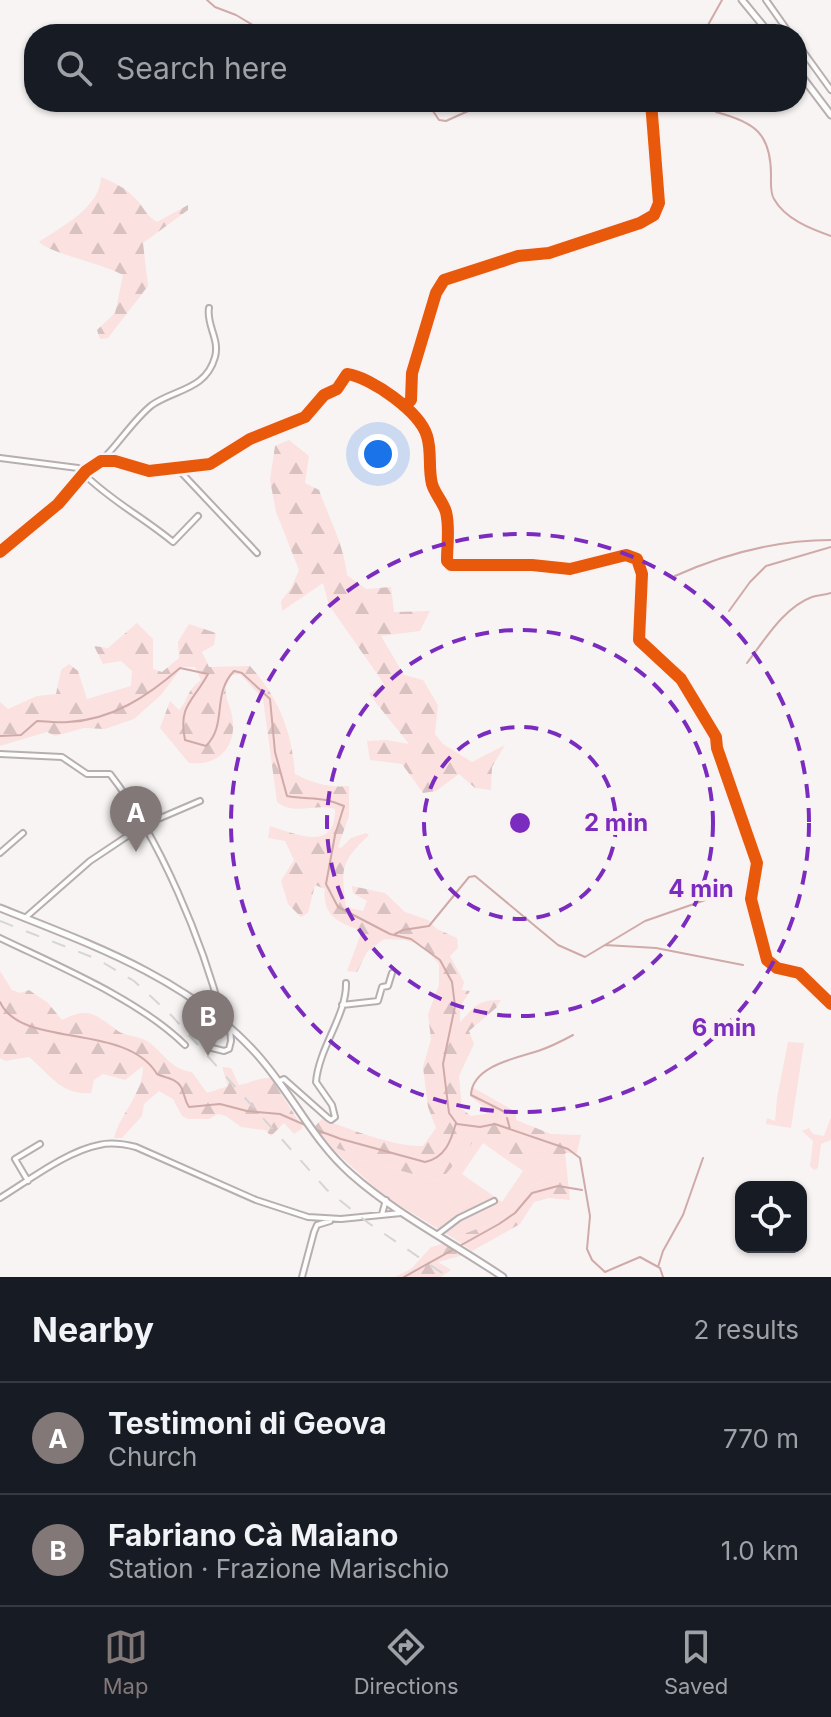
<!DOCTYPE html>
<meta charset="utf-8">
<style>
:root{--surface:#171b24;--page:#242831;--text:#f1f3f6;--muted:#9ea1a6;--line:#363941;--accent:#837878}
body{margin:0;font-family:Inter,sans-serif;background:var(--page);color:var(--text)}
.controls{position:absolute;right:24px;bottom:24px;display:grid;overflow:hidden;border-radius:16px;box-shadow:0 2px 6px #0004}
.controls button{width:72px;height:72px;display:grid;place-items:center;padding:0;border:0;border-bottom:2px solid var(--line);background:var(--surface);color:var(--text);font:40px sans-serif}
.you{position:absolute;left:378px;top:454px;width:28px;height:28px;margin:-20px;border:6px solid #fff;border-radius:50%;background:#1a73e8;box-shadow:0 0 0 12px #1a73e833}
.badge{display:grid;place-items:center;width:52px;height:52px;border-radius:50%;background:var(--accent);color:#fff;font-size:26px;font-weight:700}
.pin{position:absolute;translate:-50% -66px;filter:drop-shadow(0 2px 4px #0008)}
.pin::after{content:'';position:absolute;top:42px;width:28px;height:24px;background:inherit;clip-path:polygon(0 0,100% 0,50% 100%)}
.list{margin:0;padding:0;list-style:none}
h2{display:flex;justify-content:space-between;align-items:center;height:104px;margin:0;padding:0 32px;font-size:34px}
h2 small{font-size:26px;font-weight:400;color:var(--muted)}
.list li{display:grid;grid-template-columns:52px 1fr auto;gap:24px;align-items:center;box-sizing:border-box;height:112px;padding:0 32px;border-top:2px solid var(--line)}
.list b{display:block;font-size:30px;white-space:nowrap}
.list p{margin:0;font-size:26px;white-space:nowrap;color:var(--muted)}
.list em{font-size:26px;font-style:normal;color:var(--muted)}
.icon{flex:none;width:44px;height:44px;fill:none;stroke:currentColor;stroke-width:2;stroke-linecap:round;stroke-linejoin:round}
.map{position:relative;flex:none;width:831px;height:1277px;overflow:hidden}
.search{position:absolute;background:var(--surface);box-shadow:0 2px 6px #0004;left:24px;right:24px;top:24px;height:88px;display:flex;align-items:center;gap:20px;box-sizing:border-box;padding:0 28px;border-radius:32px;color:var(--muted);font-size:30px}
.sheet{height:328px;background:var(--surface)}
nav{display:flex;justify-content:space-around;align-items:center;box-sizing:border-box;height:112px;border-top:2px solid var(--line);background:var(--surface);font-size:22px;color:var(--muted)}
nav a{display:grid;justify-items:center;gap:4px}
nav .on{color:var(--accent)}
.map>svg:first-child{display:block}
</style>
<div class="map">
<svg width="831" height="1277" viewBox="0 0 831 1277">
<defs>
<pattern id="forest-firs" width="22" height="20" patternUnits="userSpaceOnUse" patternTransform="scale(2)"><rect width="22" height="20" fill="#fbe1e0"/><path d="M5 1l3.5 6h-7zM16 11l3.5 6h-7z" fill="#d8c2c1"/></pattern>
</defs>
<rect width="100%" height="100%" fill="#f8f4f4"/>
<!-- green -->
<path fill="#fbe1e0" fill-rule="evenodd" d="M 788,1042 L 804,1043 L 791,1128 L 766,1124 L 767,1118 L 775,1121 L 777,1098 Z
M 831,1117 L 831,1140 L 821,1144 L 818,1168 L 814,1170 L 810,1166 L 813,1141 L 802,1131 L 809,1128 L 813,1134 L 824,1136 Z
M 488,1140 L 499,1142 L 509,1155 L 547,1160 L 557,1169 L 551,1177 L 531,1186 L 503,1219 L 453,1238 L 383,1195 L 328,1145 L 350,1153 L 359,1160 L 440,1181 L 474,1141 ZM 483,1143 L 523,1171 L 502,1202 L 462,1174 Z"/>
<!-- forest -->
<path fill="url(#forest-firs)" d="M 101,177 C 113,182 126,188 135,198 C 144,207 146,216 157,222 L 188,205 L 188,210 L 143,243 L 148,286 L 108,338 L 100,339 L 97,330 L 115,313 L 123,275 C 104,264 49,253 39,242 C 62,226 100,208 101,177 Z
M 289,440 L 309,456 L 305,483 L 319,490 C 329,518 344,545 347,575 L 366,589 L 391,587 L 394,612 L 430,611 L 420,631 L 381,636 L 404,675 L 423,680 L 438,705 L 435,734 L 443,744 L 472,762 L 505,745 L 492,767 L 491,790 L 475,788 L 459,774 L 436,791 L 423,793 L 402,764 L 370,760 L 367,741 L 386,740 L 409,744 L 369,694 L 384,684 L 329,605 L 323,583 L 282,611 L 281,601 L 291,588 L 299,570 L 276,512 L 270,480 L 275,446 Z
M 137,623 L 153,639 L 153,669 L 162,672 L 179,658 L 178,642 L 189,624 L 216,633 L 214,645 L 202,652 L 209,667 L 250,666 C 279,698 292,732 295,774 C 313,783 328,788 349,786 L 349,816 L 338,847 L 341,848 L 351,838 L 366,833 L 369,835 C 340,863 341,868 346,907 L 363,911 L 367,901 L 353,893 L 352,886 L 385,893 L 405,912 L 428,920 L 437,929 L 457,938 L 458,948 L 450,956 L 464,982 L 462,990 L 470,991 L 460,1007 L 460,1022 C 475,1007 476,1000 501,1000 L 496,1008 L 469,1031 L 474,1044 L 459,1076 L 462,1109 L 471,1116 L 491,1113 L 470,1096 L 472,1087 L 516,1112 L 516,1120 L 551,1134 L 581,1135 L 577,1153 L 565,1153 L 570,1200 L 549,1198 L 534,1202 L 520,1224 L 472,1251 L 453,1238 L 503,1219 L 531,1186 L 551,1177 L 556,1168 L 546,1160 L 509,1155 L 498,1142 L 474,1141 L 440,1181 L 359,1160 L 350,1153 L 328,1145 L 314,1127 L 322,1119 C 349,1129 395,1147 423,1146 L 436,1128 L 428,1107 L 423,1067 L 431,1039 L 428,1014 L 439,985 L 439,964 L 422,945 L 405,940 L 384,939 L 367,952 L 357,972 L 347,971 L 362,931 C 340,923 322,917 325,889 L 315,885 L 308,913 L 301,917 L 288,904 L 281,881 L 294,860 L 285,841 L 268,838 L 270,826 C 296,834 336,853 335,809 C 315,803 294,816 277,802 L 263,699 L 240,674 L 232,675 C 219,691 229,699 232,716 C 238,745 219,767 189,763 L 160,728 L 170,701 L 179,710 C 189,700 185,692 201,680 L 195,667 L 182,667 L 161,695 L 134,719 L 105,729 L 84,728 L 55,736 L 47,732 L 0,746 L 0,702 L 8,709 L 37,696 L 56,694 L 61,670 L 69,664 L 78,671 L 87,699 L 131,686 L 132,671 L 121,661 L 103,664 L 94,646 L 108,648 Z
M 0,971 L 12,990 L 20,993 L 29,990 L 48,1003 L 62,1020 C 89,1006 96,1015 118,1031 C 125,1036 138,1036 147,1041 C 165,1053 169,1069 192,1072 L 207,1093 L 228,1086 L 222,1067 L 231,1068 L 239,1085 C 251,1083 258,1077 271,1078 L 303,1128 L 294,1134 L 284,1123 L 271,1136 L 265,1130 L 241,1127 L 226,1116 L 218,1114 L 209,1119 L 188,1119 L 182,1116 L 173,1099 L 159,1091 L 144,1104 L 142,1116 L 122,1138 L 114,1138 C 120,1114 143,1094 143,1066 L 125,1080 L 103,1074 L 94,1080 L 91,1093 C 61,1096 50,1074 29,1057 L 5,1061 L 0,1058 Z
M 446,1243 L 464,1255 L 438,1262 L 451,1270 L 441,1277 L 395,1277 L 411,1269 L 431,1247 Z"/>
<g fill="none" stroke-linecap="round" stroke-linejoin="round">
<!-- stream -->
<path stroke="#cfaaa8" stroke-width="2" d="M 207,0 L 215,7 L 236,15 L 256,27 L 287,34
M 703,34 L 722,0
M 415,102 L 431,108 L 439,120 L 446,121 L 488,102
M 715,102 L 716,112 C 754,122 771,133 771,175 C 771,182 770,193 774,199 C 785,219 811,229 831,236
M 675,576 C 724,554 777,540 831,540
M 729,611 L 750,582 L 766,566 L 831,547
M 747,663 C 764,641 784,607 812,597 C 818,595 825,595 831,593
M 0,736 L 21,735 L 37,721 C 47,721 58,723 68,722 C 112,720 148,696 180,668 L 208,674 C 193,702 178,705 185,740 L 206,746 C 228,724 211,695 234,671 L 242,673 L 270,699 L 275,752 L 287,796 C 309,800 323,796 344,806 L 335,835 L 326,884 L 338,907 L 390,934 L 411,939 L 440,960 L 452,982 L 455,1006 L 443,1064 L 449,1113 L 457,1124 L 480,1127 L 495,1124 L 568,1149 L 580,1158 L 590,1216 L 587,1249 L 592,1260 L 605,1272 L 640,1257 L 660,1268 L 663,1277
M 395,934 L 403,930 L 429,926 L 469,877 L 475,876 L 558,945 L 585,957 L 645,921 L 734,890
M 605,945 L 656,948 L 743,965
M 0,1002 C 21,1049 126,1022 157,1074 C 165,1078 176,1078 181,1087 C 185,1094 184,1100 189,1107 L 220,1104 L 247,1111 L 280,1114 L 305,1125
M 507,1113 L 471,1095 C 472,1066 516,1058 538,1051 C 550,1047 562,1041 573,1035
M 507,1118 L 510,1129
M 314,1129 L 341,1139 L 425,1162 C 445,1158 451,1141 456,1123
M 658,1267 L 663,1251 L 683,1215 L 703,1158
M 404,1277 L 499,1224 L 515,1213 L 532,1193 L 558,1186 L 582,1190"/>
<defs>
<path id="street" d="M 766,0 L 790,34
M 797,43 L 831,90
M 405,406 L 411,400 L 412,373 L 436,293 L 444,280 L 518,256 L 549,253 L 640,223 L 654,215 L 659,203 L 651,102
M 0,458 L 78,468 L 86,471
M 101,461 C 119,444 133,420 152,405 C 175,389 206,390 215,357 C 220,339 206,325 209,308
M 177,468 L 257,553
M 84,474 C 111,501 143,517 173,542 L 198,516
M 0,754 L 62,757 L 87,774 L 110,774 C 160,838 203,942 223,1021
M 0,853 L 23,833
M 25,918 L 90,861 L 144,825 L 200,801
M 0,938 C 60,967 138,999 185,1045
M 342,1005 L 378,1001 L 382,987 L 388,986 L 392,973
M 212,1048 L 224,1051 L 229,1049 L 231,1041 L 230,1028
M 279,1081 L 284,1079 L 328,1118 L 331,1120 L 335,1117 L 332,1105 L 316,1082 C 319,1047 347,1015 346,983
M 28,1181 L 15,1159 L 40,1144
M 0,1198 C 28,1181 67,1151 99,1145 C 111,1142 124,1144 136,1147 L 256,1200 L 308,1217 L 341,1219 L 401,1213
M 382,1214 L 386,1200
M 438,1234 L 459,1218 L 494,1201
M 302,1277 L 314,1232 L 317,1225 L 330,1221"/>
<path id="secondary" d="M 742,0 L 770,34
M 797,70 L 831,115
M 0,552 L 58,504 L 86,471 L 101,461 L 115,461 L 149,471 L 210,464 L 250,439 L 305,417 L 324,395 L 337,389 L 347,374 C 371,377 420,412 427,436 C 432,452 428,468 432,484 C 435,494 443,502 446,512 C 450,528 447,544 447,561 L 451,565 L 532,565 L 570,569 L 626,555 L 637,559 L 642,574 L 639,640 L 681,679 L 716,737 L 717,748 L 757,863 L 751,899 L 767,960 L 777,968 L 799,973 L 831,1004
M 0,908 C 90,944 185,977 253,1050 C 290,1089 311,1139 351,1174 C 396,1214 453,1243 503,1277"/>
</defs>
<!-- street casing -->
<use href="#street" stroke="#b7afaf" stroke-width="8"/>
<!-- secondary casing -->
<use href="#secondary" stroke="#b7afaf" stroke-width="9"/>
<!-- street -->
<use href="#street" stroke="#fefdfd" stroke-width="4"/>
<!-- secondary -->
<use href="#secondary" stroke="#fefdfd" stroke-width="5"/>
<!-- rail -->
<path stroke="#d6d5d5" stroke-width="2" stroke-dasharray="14 14" stroke-linecap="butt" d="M 0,921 L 97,959 L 134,981 L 172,1016 L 327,1190 L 367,1222 L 448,1277"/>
<defs>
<path id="cycleway" d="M 405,406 L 411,400 L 412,373 L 436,293 L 444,280 L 518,256 L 549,253 L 640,223 L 654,215 L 659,203 L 651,102
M 0,552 L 58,504 L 86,471 L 101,461 L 115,461 L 149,471 L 210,464 L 250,439 L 305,417 L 324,395 L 337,389 L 347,374 C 371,377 420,412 427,436 C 432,452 428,468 432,484 C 435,494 443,502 446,512 C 450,528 447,544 447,561 L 451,565 L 532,565 L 570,569 L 626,555 L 637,559 L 642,574 L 639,640 L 681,679 L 716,737 L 717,748 L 757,863 L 751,899 L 767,960 L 777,968 L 799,973 L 831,1004"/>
</defs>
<!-- cycleway casing -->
<use href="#cycleway" stroke="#faf2f2" stroke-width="17"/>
<!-- cycleway -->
<use href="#cycleway" stroke="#e8590c" stroke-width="12"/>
</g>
<!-- distance rings -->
<g fill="none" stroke="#7b2cbf" stroke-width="4" stroke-dasharray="14 10">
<circle cx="520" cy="823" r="96"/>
<circle cx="520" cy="823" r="193"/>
<circle cx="520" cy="823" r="289"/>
</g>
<circle cx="520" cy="823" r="12" fill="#7b2cbf" stroke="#faf2f2" stroke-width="4"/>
<g font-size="24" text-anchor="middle" font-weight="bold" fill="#7b2cbf" stroke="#faf2f2" stroke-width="8" stroke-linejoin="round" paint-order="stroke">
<text x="616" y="831">2 min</text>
<text x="701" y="897">4 min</text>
<text x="724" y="1036">6 min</text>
</g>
</svg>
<div class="controls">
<button><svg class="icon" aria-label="locate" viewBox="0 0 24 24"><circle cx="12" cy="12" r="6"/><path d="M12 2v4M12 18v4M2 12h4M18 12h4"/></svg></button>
</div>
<div class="you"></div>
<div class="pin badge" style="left:136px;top:852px">A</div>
<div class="pin badge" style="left:208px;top:1056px">B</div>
<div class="search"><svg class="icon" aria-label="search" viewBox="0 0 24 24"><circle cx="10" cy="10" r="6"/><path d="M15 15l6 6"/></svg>Search here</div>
</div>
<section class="sheet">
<h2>Nearby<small>2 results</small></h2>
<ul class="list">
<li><span class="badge">A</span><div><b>Testimoni di Geova</b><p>Church</p></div><em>770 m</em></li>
<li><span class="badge">B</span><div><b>Fabriano Cà Maiano</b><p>Station · Frazione Marischio</p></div><em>1.0 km</em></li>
</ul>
</section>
<nav>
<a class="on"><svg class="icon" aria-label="map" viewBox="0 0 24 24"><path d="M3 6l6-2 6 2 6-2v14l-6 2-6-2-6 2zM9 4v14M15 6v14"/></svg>Map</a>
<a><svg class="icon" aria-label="directions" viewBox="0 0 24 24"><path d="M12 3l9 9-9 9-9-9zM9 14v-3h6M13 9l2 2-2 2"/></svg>Directions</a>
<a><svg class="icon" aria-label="saved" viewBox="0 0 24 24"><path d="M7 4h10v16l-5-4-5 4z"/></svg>Saved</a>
</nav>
